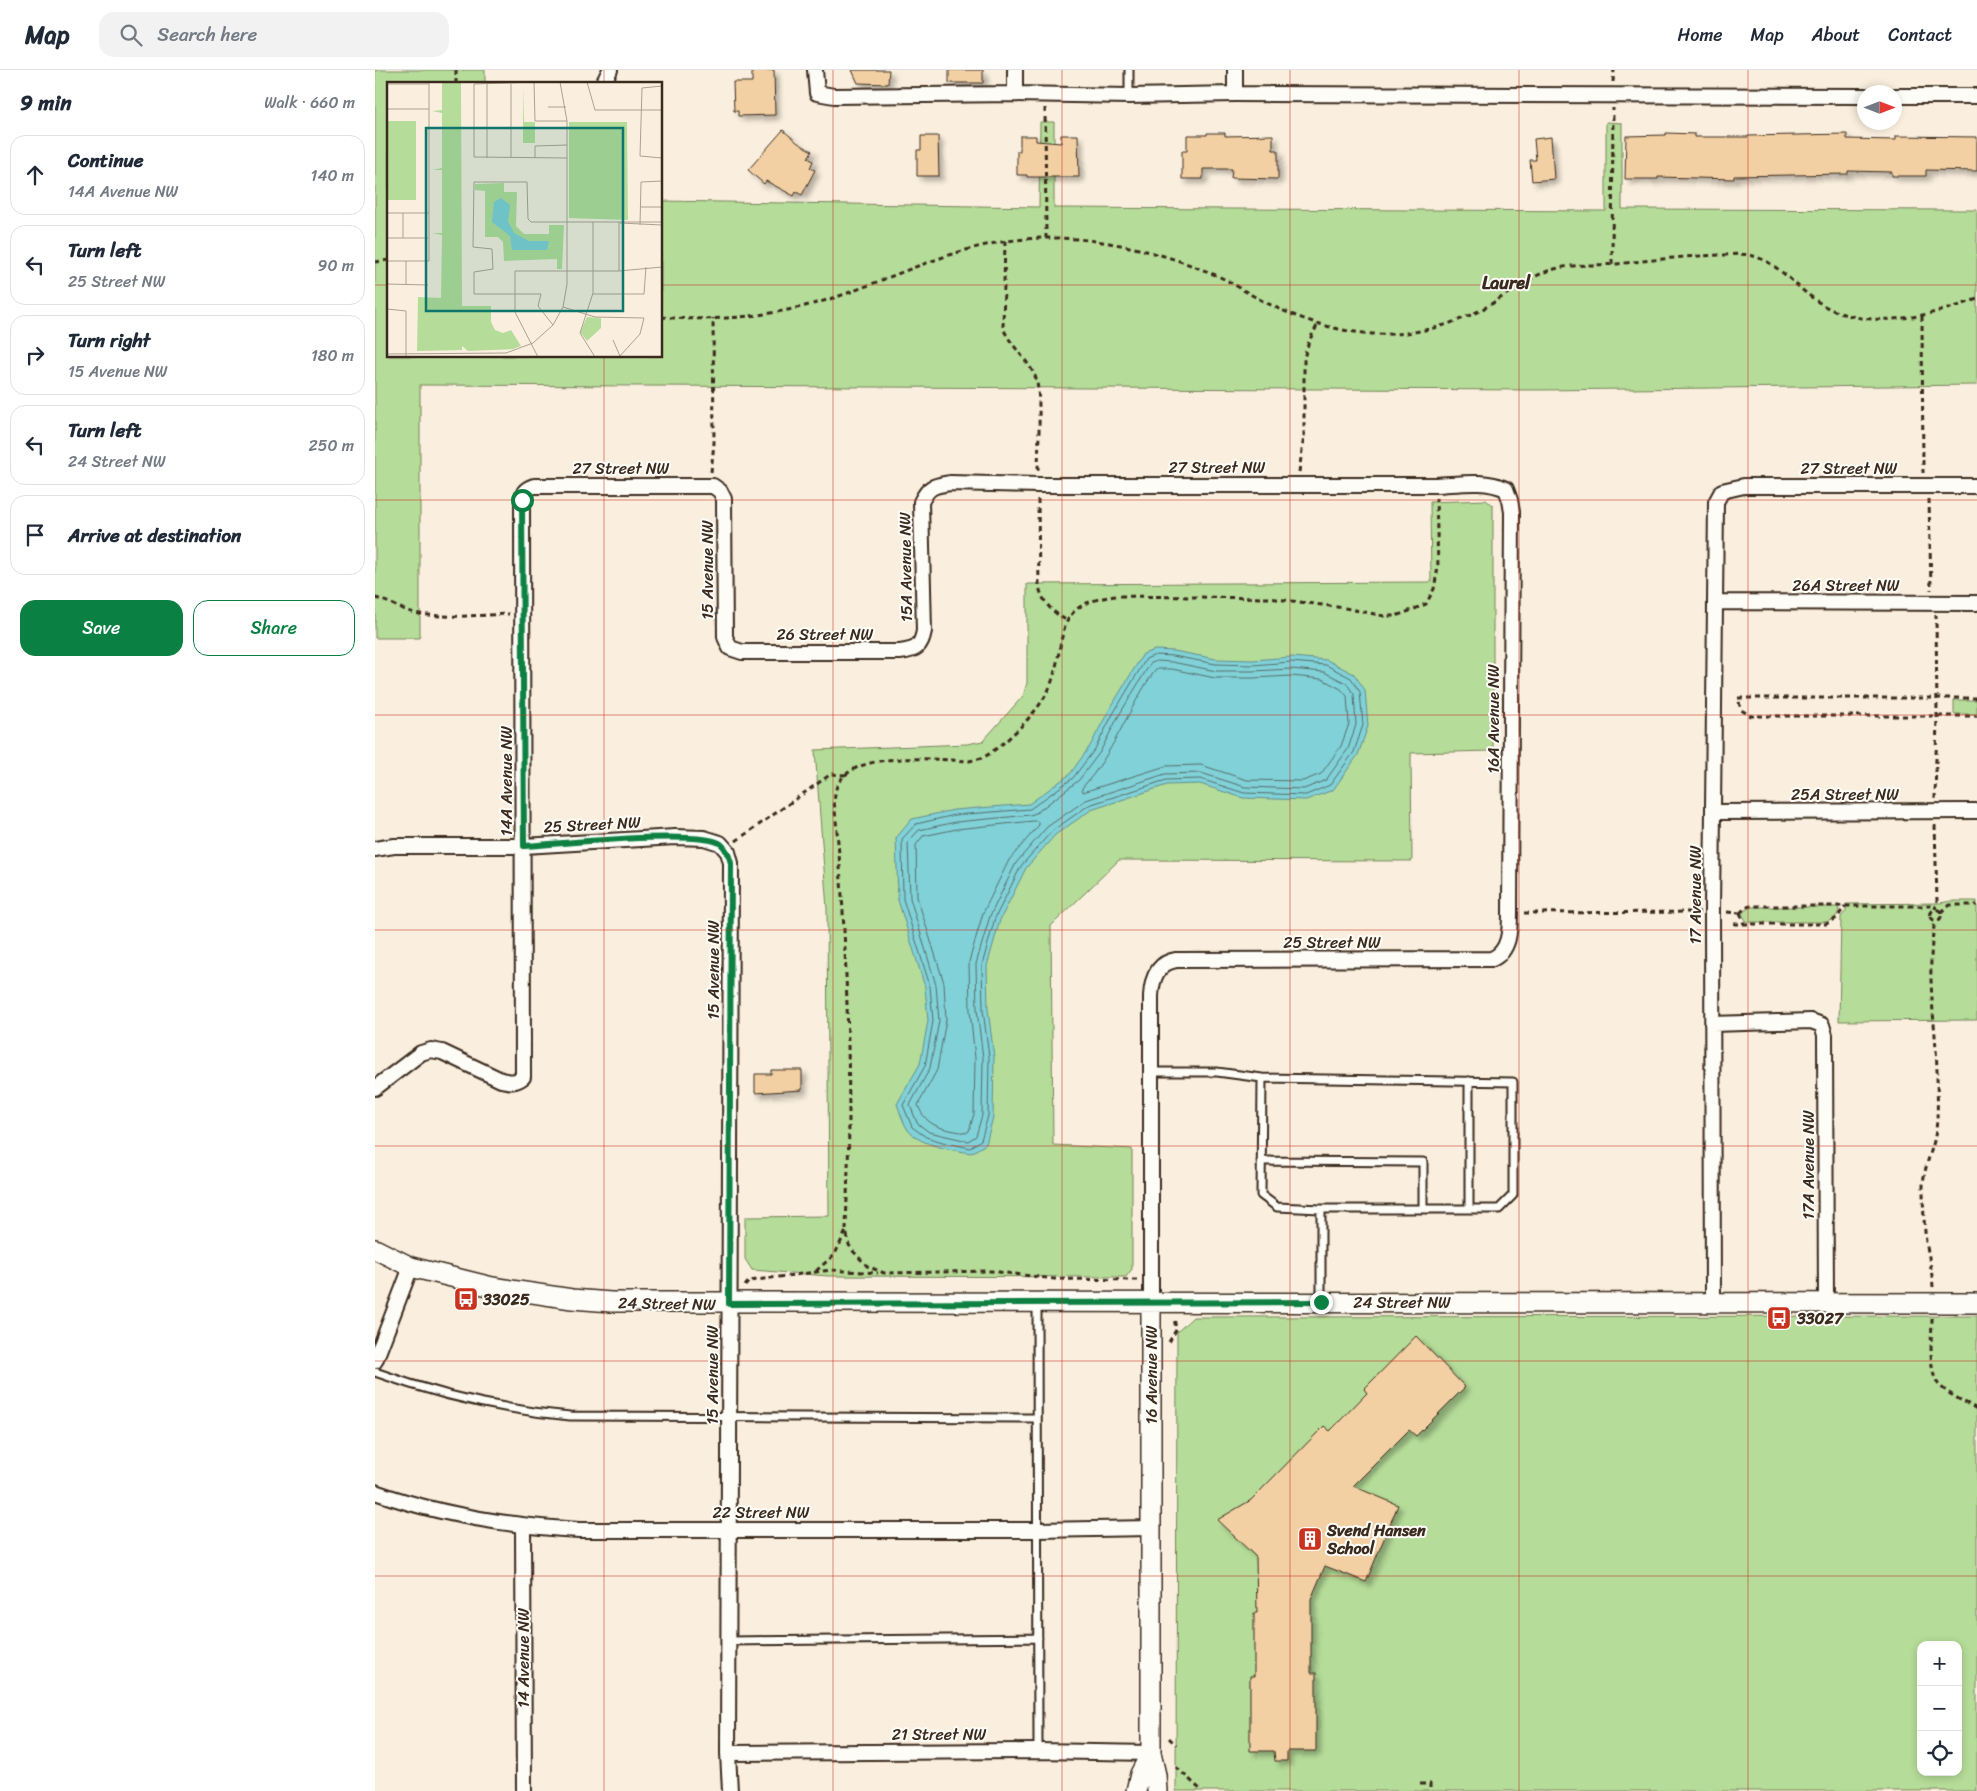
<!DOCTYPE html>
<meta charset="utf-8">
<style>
:root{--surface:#fff;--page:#f2f2f3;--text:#1f2937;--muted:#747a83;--line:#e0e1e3;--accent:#0b8043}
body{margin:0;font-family:Sriracha,sans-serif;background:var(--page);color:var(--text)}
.controls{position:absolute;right:15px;bottom:15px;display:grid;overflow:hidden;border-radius:10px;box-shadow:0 2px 8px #0003}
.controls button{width:45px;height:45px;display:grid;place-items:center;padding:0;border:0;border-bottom:1px solid var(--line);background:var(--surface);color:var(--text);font:25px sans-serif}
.compass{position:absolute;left:1482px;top:15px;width:45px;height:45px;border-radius:50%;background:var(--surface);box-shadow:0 2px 8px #0003;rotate:90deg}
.stop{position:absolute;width:15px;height:15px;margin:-11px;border:4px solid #0b8043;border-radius:50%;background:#fff}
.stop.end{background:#0b8043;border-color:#fff;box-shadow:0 1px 5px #0008}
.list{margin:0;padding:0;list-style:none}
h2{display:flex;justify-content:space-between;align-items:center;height:65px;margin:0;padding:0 20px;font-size:21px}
h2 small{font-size:16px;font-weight:400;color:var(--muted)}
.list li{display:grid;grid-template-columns:32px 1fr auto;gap:15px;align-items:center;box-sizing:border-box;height:80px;margin:0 10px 10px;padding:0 10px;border:1px solid var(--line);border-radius:15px}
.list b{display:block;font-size:19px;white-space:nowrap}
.list p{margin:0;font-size:16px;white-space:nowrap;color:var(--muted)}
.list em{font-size:16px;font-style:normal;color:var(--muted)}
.actions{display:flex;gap:10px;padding:15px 20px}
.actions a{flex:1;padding:11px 0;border:1px solid var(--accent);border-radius:15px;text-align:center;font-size:18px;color:var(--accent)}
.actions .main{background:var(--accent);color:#fff}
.icon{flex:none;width:28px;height:28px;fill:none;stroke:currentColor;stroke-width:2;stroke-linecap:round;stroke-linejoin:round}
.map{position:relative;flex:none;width:1602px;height:1721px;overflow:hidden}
header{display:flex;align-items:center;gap:30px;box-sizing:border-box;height:70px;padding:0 25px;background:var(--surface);border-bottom:1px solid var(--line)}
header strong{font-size:24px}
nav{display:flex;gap:28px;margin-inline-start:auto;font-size:18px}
.search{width:350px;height:45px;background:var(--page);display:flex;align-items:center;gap:12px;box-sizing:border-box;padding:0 18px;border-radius:15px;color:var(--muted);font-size:19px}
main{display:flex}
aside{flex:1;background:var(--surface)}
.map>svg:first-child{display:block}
</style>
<header>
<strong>Map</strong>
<div class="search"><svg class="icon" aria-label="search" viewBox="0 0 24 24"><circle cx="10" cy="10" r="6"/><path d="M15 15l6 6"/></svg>Search here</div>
<nav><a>Home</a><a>Map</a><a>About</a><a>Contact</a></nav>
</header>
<main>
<aside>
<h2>9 min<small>Walk · 660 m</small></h2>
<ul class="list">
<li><svg class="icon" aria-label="ahead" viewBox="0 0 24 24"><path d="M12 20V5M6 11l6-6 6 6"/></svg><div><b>Continue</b><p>14A Avenue NW</p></div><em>140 m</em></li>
<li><svg class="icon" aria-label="left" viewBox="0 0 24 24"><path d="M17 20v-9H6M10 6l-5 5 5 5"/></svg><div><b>Turn left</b><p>25 Street NW</p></div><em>90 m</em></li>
<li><svg class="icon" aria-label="right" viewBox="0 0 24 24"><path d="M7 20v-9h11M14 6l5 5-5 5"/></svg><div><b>Turn right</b><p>15 Avenue NW</p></div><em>180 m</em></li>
<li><svg class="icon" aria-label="left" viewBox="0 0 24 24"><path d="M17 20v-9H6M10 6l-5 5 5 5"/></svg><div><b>Turn left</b><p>24 Street NW</p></div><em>250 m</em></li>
<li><svg class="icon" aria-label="arrive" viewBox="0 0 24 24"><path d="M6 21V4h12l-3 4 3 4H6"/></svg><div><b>Arrive at destination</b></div></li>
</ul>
<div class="actions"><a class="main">Save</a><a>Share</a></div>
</aside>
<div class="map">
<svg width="1602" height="1721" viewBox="0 0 1602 1721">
<defs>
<filter id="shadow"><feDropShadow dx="4.5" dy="4.5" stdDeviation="2.5" flood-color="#0004"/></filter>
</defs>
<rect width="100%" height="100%" fill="#faefde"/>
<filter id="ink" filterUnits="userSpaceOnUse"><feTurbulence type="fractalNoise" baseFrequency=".02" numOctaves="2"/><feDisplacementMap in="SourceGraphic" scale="10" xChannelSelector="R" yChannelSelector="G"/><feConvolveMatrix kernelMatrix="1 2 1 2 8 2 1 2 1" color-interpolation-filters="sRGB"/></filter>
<g filter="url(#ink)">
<!-- green -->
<path fill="#b5dc98" stroke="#78835b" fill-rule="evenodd" d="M 0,0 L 110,0 L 110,14 L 14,14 L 14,286 L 286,286 L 286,131 L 664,137 L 665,52 L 679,52 L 679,138 L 1231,141 L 1231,52 L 1247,53 L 1247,139 L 1602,140 L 1602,315 L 1165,320 L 45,315 L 45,568 L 0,568 Z
M 1111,430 L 1118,436 L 1118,681 L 1036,683 L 1037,791 L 744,790 L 676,856 L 678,1075 L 757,1079 L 757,1199 L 751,1207 L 453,1206 L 377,1200 L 370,1189 L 370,1147 L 454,1146 L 452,839 L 440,680 L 592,674 L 608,671 L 648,626 L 652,613 L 652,514 L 1056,512 L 1055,432 Z
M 1579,630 L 1602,630 L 1602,644 L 1579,644 Z
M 1576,831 L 1602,831 L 1602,950 L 1464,951 L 1466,847 L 1471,841 L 1471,834 L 1565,833 Z
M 1376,837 L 1464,837 C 1464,846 1459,850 1451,852 L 1372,852 L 1367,844 L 1370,840 Z
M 1602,1246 L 1602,1721 L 801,1721 L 802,1262 L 818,1247 ZM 1546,1575 L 1583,1575 L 1583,1702 L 1546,1702 Z"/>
<!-- water -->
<path fill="#80d1d8" stroke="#648e8e" d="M 780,580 L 799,581 L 841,589 L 878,590 L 916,587 L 952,590 L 979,604 L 990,620 L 993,656 L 983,685 L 958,720 L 931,730 L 868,728 L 825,714 L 792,715 L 716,740 L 680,765 L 651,798 L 625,850 L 612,896 L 613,939 L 619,987 L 618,1047 L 611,1074 L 596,1083 C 578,1080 545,1076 533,1060 C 528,1053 525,1042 522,1034 L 545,994 L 553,951 L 550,917 L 523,830 L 521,768 L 537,749 L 579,740 L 654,734 L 695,704 L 715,676 L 733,642 L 768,584 Z"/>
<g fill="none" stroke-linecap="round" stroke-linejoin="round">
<!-- shore -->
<path stroke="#576d68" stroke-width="1" d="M 781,585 L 798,586 L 841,594 L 878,595 L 916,592 L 951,595 L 976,608 L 985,622 L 988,655 L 979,682 L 955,715 L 931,725 L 869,723 L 825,709 L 791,710 L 714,735 L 677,761 L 646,796 L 620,848 L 607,895 L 608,940 L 614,987 L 613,1046 L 606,1070 L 595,1078 L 571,1073 L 551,1067 L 537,1057 L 528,1035 L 550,996 L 558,951 L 555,916 L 528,829 L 527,769 L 541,754 L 580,745 L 655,739 L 698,708 L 720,679 L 738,644 L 771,589 Z
M 782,591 L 797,592 L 841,601 L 878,601 L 916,599 L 949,602 L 971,613 L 979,624 L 981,655 L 973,679 L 951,710 L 929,719 L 870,717 L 826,703 L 790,704 L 711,730 L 672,757 L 641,793 L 615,846 L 601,894 L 602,940 L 608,988 L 607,1045 L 601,1066 L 593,1071 L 554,1062 L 542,1053 L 535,1035 L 555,998 L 564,951 L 561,915 L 535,828 L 533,772 L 544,760 L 581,752 L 655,745 L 661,743 L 704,710 L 725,682 L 743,647 L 775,594 Z
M 781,599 L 797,599 L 840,608 L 878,608 L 916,606 L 947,609 L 966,619 L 972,626 L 974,654 L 966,676 L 946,704 L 928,711 L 872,710 L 826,695 L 791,696 L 708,722 L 707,718 C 739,684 753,637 781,599 Z
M 662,751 L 664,755 L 634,790 L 608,843 L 594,892 L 595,941 L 600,988 L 599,1044 L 594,1061 L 591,1063 C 570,1059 551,1058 543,1035 L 562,1000 L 571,950 L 569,913 L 542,827 L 541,775 L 548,766 L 582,759 Z"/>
</g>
<!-- building -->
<path fill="#f2d0a3" stroke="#3b2a1e" filter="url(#shadow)" d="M 377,0 L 399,0 L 400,45 L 363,46 L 363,41 L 359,41 L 358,12 L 377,12 Z
M 477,0 L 514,0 L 513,14 L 483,13 Z
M 574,0 L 608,0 L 608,13 L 574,13 Z
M 408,60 L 423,73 L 437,81 L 433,88 L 438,91 L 435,98 L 440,100 L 427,125 L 421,122 L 419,126 L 391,111 L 389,114 L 373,100 Z
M 832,63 L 850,63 L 850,66 L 898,65 L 898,80 L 903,80 L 903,109 L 856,108 L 857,99 L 828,99 L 828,109 L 807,109 L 807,81 L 812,81 L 812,65 L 832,65 Z
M 1291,63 L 1320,64 L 1320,67 L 1373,67 L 1373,66 L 1472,64 L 1472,69 L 1521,70 L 1521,66 L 1602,67 L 1602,101 L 1551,100 L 1551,106 L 1517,106 L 1517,102 L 1473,101 L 1473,104 L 1359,106 L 1359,109 L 1283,107 L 1283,109 L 1250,109 L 1251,66 L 1291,65 Z
M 686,65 L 703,65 L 704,107 L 652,107 L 652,105 L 642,105 L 642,81 L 645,81 L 645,66 L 661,66 L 661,71 L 686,73 Z
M 546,66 L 563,66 L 564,106 L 542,106 L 542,80 L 546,80 Z
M 1176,67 L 1179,109 L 1157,111 L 1155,90 L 1161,90 L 1159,69 Z
M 396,1000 L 427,1000 L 427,1020 L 380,1023 L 380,1004 L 396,1004 Z
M 1041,1266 L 1090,1317 L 1041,1366 L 1034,1360 L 978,1416 L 1023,1435 L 991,1512 L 950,1496 L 936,1529 L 936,1603 L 941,1603 L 941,1681 L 912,1681 L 912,1691 L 900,1691 L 899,1681 L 875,1681 L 875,1606 L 879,1606 L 879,1543 L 882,1543 L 881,1487 L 842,1450 L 876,1430 L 949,1356 L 955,1361 L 992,1323 L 989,1319 Z"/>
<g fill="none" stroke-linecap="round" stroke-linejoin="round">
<defs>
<path id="lane" d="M 754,26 L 754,0
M 776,1002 L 842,1002 L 887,1008 L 1138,1012 L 1138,1125 L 1124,1139 L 946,1139 L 946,1232
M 887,1008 L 886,1125 L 902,1137 L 946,1139
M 1094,1011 L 1094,1139
M 886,1091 L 1048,1092 L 1048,1139
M 662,1233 L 663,1681
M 0,1302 C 63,1325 128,1340 195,1346 L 662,1348
M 354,1571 L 663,1568"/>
<path id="street" d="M 440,0 L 442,23 L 459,26 L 640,24 L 754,26 L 860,24 L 1490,26
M 860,0 L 860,24
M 228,14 L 235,0
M 640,24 L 640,0
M 1520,26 L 1602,26
M 1340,532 L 1602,533
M 1338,742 L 1602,741
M 0,779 L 19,776 L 149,776 L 300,767 L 329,768 L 345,773 L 353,782 L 356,793 L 353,1683 L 355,1721
M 1337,954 L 1436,951 L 1447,955 L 1450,965 L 1451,1234
M 0,1018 L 46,983 L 56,980 L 67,982 L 126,1010 C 135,1012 141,1013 148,1007 L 147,430 C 148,421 151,419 159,416 L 338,416 L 345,421 L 349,429 L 350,567 L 355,578 L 367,582 L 525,582 C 541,580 546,577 549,561 L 546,432 C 554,416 558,416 575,413 L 663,415 L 1061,415 C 1084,414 1109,409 1131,419 L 1135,430 L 1137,442 L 1135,843 C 1135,860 1135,881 1117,889 L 801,890 C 782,893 777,909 776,926 L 776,1233
M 1338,1232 L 1337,842 L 1341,432 L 1347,421 L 1369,416 L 1602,416
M 0,1291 L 36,1197
M 0,1422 C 65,1445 135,1456 204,1460 L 662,1460 L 776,1458
M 148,1456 L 149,1721
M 353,1683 L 663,1681 L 776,1683"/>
<path id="secondary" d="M 0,1179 L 36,1197 L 117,1217 L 197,1229 L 236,1232 L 1602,1233
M 776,1233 L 776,1683 L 781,1705 L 782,1721
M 761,1721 L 765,1704 L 776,1683"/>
</defs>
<!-- lane casing -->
<use href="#lane" stroke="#3b2a1e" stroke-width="11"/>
<!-- street casing -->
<use href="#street" stroke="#3b2a1e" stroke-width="18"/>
<!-- secondary casing -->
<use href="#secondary" stroke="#3b2a1e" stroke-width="22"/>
<!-- path -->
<path stroke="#3b2a1e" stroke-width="3" stroke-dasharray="5 4" stroke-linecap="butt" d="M 1238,12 L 1239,0
M 81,14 L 81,0
M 670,38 L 671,168
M 630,171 L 628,258 C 637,278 651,287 660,306 C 667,321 663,382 663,403
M 0,192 L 14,190
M 1237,194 L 1238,38
M 1547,246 L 1548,403
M 286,247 C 350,253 418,244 478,221 C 543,197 599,169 670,168 C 730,167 791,183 845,207 C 858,213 869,221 882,228 C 912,244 946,257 980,262 C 1026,269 1073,259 1113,236 C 1133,224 1151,209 1173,201 C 1196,193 1219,196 1242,194 C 1277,190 1311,186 1346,185 C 1354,185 1365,183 1374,185 C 1401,190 1419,216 1442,231 C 1486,263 1555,247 1602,229
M 336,402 L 339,373 L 338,248
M 924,402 L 929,366 L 929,288 L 934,271 L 943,254
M 663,429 L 664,517 C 669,535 677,541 692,551
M 1554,429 L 1556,520
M 0,528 C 14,531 26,540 40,543 C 71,549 104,545 134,544
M 1602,628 L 1363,628 L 1366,640 L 1376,646 L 1602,646
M 1560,729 L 1562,646 L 1561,545
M 1560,755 L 1562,831 L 1560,839
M 361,771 L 456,704 L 471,705
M1555.5 845a5.5 5.5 0 1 1 11 0a5.5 5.5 0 1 1-11 0Z
M 1352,842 L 1365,843
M 1566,842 L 1575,835 L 1602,835
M 1149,843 L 1325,842
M 1365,843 L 1371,837 L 1376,836 L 1561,836
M 1365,843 L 1369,854
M 1359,854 L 1451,854 L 1462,848 L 1470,836
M 441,1201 L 460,1184 L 471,1161
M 762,1210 L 679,1209 L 616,1201 L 509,1203 L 492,1196 L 478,1181 L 474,1175 L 471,1160 C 472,1121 474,1082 474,1042 C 473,939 470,834 459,731 C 460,727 460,720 462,716 C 479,679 560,690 594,691 C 599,690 604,689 609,687 C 631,674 668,638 676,614 C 693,566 676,533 742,526 L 894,528 L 970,538 L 1009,546 L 1021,546 L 1037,540 L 1051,534 L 1059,519 L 1063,497 L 1061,428
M 370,1216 L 374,1211 L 456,1200 L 503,1203
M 1558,1217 C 1557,1201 1554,1187 1551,1172 C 1549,1154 1548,1133 1548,1115 C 1549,1099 1555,1086 1559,1071 C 1564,1049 1562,1024 1562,1002 C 1561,949 1550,905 1560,851
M 1557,1248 C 1557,1265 1552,1304 1565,1316 C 1576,1326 1590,1332 1602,1339
M 794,1272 L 801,1260 L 799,1247
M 794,1668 L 801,1675
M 801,1697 L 827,1721
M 1045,1714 L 1055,1714 L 1055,1721"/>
<!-- lane -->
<use href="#lane" stroke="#fdfcf7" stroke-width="7"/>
<!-- street -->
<use href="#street" stroke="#fdfcf7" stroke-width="14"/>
<!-- secondary -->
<use href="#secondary" stroke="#fdfcf7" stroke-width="19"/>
</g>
</g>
<g fill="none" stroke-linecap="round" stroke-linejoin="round" filter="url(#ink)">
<!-- route -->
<path stroke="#0b8043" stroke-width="6" d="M 147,430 L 149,776 C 181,774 327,759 346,774 C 352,779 354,786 356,793 L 354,1234 L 946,1232"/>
</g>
<!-- grid -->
<path fill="none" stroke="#c8321e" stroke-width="1" stroke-opacity="0.55" d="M 229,0 L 229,14M 458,0 L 458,1721M 687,0 L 687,1721M 915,0 L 915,1721M 1144,0 L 1144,1721M 1373,0 L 1373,1721M 0,215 L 14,215M 286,215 L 1602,215M 229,286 L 229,1721M 0,430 L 1602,430M 0,645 L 1602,645M 0,860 L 1602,860M 0,1076 L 1602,1076M 0,1291 L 1602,1291M 0,1506 L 1602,1506"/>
<!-- icons -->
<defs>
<symbol id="bus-square" viewBox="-11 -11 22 22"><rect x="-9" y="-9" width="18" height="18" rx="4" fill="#c8321e" stroke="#fdfcf7"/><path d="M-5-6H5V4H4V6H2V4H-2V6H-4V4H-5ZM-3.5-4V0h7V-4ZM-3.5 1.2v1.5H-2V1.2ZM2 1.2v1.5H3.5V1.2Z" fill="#fff"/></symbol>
<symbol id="building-square" viewBox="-11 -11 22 22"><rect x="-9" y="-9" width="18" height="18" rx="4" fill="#c8321e" stroke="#fdfcf7"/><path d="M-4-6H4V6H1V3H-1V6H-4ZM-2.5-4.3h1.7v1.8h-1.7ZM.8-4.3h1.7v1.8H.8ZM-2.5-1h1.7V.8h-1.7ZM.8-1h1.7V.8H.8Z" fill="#fff"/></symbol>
</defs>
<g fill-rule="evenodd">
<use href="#bus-square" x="77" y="1215" width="28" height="28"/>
<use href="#bus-square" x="1390" y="1234" width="28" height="28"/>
<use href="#building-square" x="921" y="1455" width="28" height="28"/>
</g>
<g text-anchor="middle" stroke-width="4" stroke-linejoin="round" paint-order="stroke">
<!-- street labels -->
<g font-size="16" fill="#3b2a1e" stroke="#fdfcf7">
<text x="842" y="403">27 Street NW</text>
<text x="246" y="404">27 Street NW</text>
<text x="1474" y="404">27 Street NW</text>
<text transform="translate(530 497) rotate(-91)" y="6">15A Avenue NW</text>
<text transform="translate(332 500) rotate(-90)" y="6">15 Avenue NW</text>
<text x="1471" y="521">26A Street NW</text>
<text x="450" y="570">26 Street NW</text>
<text transform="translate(1118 649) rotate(-90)" y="6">16A Avenue NW</text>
<text transform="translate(131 711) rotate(-90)" y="6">14A Avenue NW</text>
<text x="1470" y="730">25A Street NW</text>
<text transform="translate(217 754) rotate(-3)" y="6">25 Street NW</text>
<text transform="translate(1320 825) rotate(-90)" y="6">17 Avenue NW</text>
<text x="957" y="878">25 Street NW</text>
<text transform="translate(338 900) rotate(-90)" y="6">15 Avenue NW</text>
<text transform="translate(1433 1095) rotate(-90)" y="6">17A Avenue NW</text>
<text x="1027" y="1238">24 Street NW</text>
<text transform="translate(292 1233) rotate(1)" y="6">24 Street NW</text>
<text transform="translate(337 1305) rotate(-90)" y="6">15 Avenue NW</text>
<text transform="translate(776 1305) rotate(-90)" y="6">16 Avenue NW</text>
<text x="386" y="1448">22 Street NW</text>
<text transform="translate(148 1588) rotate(-90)" y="6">14 Avenue NW</text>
<text x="564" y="1670">21 Street NW</text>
</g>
<!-- poi labels -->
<g font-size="16" font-weight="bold" fill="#3b2a1e" stroke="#fdfcf7" text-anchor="start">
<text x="108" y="1235">33025</text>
<text x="1422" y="1254">33027</text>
<text x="952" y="1466">Svend Hansen<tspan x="952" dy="18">School</tspan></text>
</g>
<!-- neighbourhood labels -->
<g font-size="18" font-weight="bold" fill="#3b2a1e" stroke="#fdfcf7">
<text x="1131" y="219">Laurel</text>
</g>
</g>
<!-- overview -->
<g transform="translate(12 12)">
<rect width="275" height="275" fill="#faefde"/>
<path d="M 55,0 L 74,0 L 75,224 L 104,224 L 104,240 L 108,248 L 116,251 L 124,248 L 134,264 L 126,267 L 81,269 L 75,264 L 75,268 L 30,269 L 31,215 L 54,216 L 55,153 L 45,151 L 55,151 L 55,88 L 45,88 L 55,86 L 55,31 L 45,29 L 55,28 ZM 136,5 L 137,40 L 148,40 L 148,61 L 136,61 L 136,73 ZM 0,39 L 29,39 L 29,118 L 0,118 ZM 182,40 L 240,40 L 241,138 L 182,136 ZM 117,101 L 117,110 L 130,110 L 129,144 L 137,152 L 162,152 L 162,143 L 177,143 L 175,187 L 170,187 L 170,177 L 117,179 L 116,160 L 111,155 L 98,155 L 98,109 L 88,108 L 88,102 ZM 200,235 L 214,236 L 214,246 L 200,259 L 193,250 Z" fill="#b5dc98"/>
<path d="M 114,116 L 123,123 L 121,139 L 127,151 L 142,159 L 162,159 L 160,168 L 125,168 L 123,154 L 105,140 L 107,120 Z" fill="#80d1d8"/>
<path fill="none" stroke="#aea091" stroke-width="1" d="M 147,0 L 148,39 L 180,39M 148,0 L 87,2 L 87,75 L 180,76M 200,0 L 208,28 L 275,28M 0,2 L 42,2M 124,2 L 124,76M 275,4 L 255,6 L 253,74 L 275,76M 161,25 L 179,25M 0,27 L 42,27M 100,76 L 100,2M 148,76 L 148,64 L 180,63M 253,125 L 275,125M 0,131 L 42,131M 206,140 L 206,211 L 193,251 L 208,275M 233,141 L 275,143M 253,143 L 254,100 L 275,99M 0,156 L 41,156M 16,156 L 16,131M 0,179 L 42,179 L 42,0M 232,189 L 232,140M 0,202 L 41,203M 19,202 L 19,179M 206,212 L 257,212 L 259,185M 176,225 L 208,235 L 257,236 L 253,252 L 232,275M 0,227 L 19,229 L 19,275M 166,243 L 151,224 L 154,212 L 87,212 L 87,190 L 106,187 L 105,167 L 86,165 L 87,100 L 140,100 L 141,137 L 144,140 L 275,140M 226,258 L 233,274M 0,272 L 119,271 L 146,261 L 166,243 L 176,225 L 180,202 L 180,39 L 173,0M 151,275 L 128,230 L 128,189 L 232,189 L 275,185"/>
<path fill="#0f766e" fill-opacity="0.15" stroke="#0f766e" stroke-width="2.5" d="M 39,46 L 236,46 L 236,229 L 39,229 Z"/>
<rect width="275" height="275" fill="none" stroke="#3b2a1e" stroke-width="2.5"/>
</g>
</svg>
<div class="controls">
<button>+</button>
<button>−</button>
<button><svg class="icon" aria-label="locate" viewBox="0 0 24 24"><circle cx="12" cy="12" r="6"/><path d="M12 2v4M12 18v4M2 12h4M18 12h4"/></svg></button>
</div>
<svg class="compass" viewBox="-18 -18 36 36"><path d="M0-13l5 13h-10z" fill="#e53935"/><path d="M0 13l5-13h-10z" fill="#747a83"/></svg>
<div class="stop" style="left:147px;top:430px"></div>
<div class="stop end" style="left:946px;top:1232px"></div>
</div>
</main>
